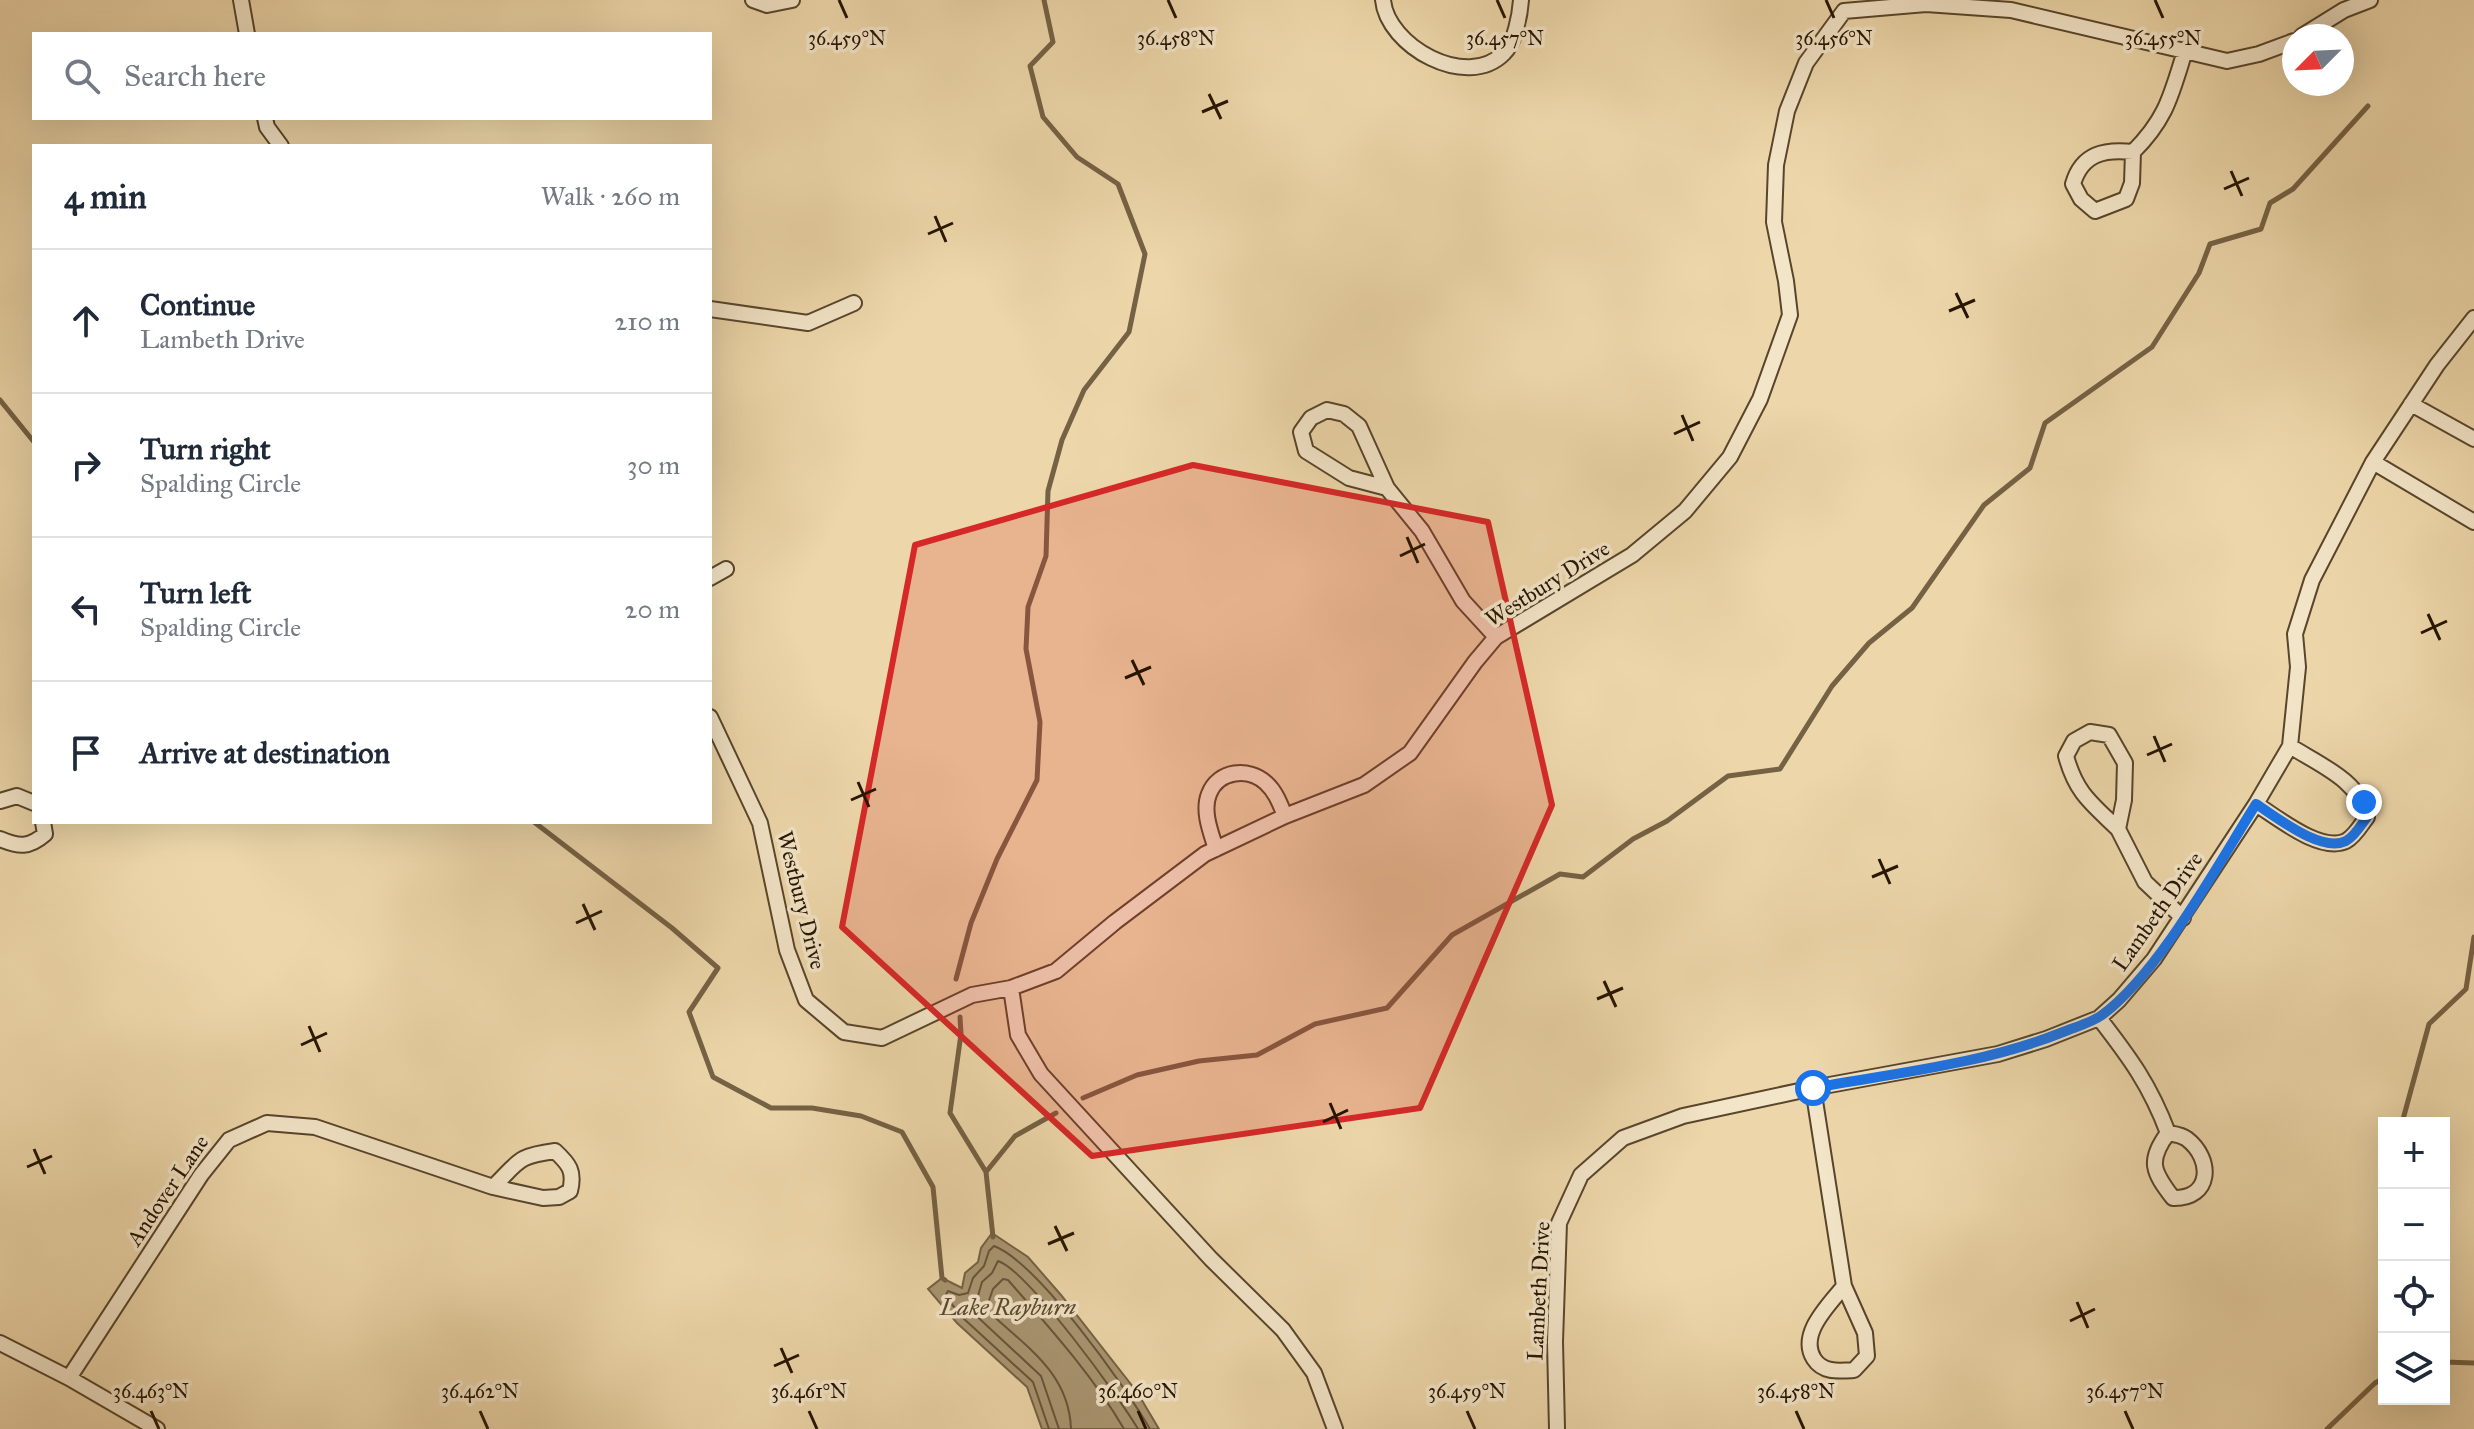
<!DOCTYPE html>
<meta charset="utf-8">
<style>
:root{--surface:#fff;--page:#f6f6f7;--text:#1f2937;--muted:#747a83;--line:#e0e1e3}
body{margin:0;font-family:"IM FELL Great Primer",serif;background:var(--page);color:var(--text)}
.controls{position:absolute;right:24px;bottom:24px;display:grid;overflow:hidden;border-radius:0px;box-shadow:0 8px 32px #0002}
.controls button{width:72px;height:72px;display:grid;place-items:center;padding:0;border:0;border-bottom:2px solid var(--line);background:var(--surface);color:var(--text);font:40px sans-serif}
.compass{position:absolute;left:2282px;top:24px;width:72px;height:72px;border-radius:50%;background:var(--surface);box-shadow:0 8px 32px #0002;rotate:246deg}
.stop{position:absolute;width:24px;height:24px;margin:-18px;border:6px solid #1a73e8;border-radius:50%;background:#fff}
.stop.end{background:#1a73e8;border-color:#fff;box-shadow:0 2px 8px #0008}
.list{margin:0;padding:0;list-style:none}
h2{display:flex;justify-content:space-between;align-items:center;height:104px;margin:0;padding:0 32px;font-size:34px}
h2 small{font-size:26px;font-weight:400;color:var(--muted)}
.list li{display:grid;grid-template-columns:52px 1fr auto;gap:24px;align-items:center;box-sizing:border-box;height:144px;padding:0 32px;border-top:2px solid var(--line)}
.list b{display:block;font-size:30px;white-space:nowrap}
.list p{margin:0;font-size:26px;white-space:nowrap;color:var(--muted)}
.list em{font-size:26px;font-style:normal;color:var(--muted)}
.icon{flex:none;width:44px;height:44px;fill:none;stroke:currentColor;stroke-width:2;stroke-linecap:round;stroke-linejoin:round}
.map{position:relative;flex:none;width:2474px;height:1429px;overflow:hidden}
.search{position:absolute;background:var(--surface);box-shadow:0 8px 32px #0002;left:32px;top:32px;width:680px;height:88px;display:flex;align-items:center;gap:20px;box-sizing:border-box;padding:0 28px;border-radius:0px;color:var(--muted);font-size:30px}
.panel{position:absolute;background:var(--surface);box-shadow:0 8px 32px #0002;left:32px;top:144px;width:680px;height:680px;border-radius:0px}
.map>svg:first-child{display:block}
</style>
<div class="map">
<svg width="2474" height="1429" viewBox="0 0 2474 1429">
<rect width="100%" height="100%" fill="#edd7aa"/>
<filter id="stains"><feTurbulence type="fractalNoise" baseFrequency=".0025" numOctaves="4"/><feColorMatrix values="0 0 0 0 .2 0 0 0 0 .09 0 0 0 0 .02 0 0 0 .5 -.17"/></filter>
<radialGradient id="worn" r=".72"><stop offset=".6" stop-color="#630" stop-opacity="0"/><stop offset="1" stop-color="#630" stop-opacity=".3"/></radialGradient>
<!-- water -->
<path fill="#a99571" stroke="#756144" stroke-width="2" d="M 992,1233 L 1028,1257 L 1061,1295 L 1137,1392 L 1159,1429 L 1042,1429 L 1027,1387 L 957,1323 L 928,1289 L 942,1278 L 962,1288 L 965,1273 L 978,1262 L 981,1248 Z"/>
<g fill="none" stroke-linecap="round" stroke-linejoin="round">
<!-- shore -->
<path stroke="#685439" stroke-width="2" d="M 1049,1429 L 1033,1382 L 963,1318 L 945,1296 L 948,1291 L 959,1295 L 968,1293 L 973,1278 L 984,1266 L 989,1251 L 994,1246 C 1037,1262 1125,1386 1150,1429
M 1059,1429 L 1041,1376 L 968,1308 L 978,1296 L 982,1282 L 992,1273 L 998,1261 C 1028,1271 1119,1397 1138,1429
M 1071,1429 C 1069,1371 1023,1345 986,1309 L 993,1289 L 1003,1279 L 1008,1280 C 1049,1327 1093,1376 1124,1429"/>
<!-- stream -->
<path stroke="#756144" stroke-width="5" d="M 0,400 L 34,442
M 534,822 L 672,928 L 718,968 L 689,1012 L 713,1077 L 771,1108 L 812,1108 L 861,1116 L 902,1132 L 933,1187 L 942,1278 L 945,1280
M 956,979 L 971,923 L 997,859 L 1037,780 L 1040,722 L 1026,649 L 1028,607 L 1046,556 L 1048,491 L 1062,440 L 1084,390 L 1129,332 L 1145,254 L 1118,184 L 1077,157 L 1043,117 L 1030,66 L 1053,42 L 1044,0
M 960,1017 L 961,1034 L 950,1113 L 986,1172 L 993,1237
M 1083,1098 L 1137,1075 L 1199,1061 L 1257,1055 L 1315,1024 L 1387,1008 L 1452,935 L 1560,874 L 1583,877 L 1633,839 L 1667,821 L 1728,776 L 1780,769 L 1832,686 L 1869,643 L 1912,608 L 1984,505 L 2030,468 L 2045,423 L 2152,347 L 2199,273 L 2210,244 L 2261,229 L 2270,203 L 2293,189 L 2368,106
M 2402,1123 L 2429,1024 L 2466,989 L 2474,937
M 986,1172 L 1015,1136 L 1056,1113
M 2384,1218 L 2384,1235
M 2444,1362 L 2474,1363
M 2327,1429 L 2375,1383 L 2384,1378"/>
<defs>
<path id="minor" d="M 241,0 L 247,34
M 753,0 L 767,5 L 792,0
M 1383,0 C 1387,46 1467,91 1504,53 C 1515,43 1520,14 1521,0
M 2302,36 L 2344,10 L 2370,0
M 265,118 L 267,127 L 281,146
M 2133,152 L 2132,183 L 2126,199 L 2095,211 L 2081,199 L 2073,184 C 2082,153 2105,149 2133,152 C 2167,118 2171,95 2185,51
M 710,309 L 808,323 L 854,303
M 2411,404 L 2474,439
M 2373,462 L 2474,522
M 1387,488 L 1349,478 L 1306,451 L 1301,432 L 1311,418 L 1327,410 L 1344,414 L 1359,426 L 1387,488 L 1422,531 L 1463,601 L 1496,637
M 710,578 L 726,569
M 710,717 L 760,823 L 787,950 L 806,1000 L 844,1032 L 882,1038 L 972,995 L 1011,988 L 1056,971 L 1115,922 L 1205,854 L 1285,816 L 1364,785 L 1410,753 L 1475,662 L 1496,637 L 1632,555 L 1685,511 L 1730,457 L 1760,399 L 1790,315 L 1786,281 L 1774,222 L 1776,165 L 1787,111 L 1806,63 L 1844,11 L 1926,4 L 2011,10 L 2227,61 L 2259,54 L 2294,41
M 0,801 L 17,796 L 34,803
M 2256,804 C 2278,818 2321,853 2346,841 C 2355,836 2361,825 2367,817 C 2361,781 2318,764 2290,746
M 2118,829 C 2091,803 2076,793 2066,756 L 2074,741 L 2090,732 L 2109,735 L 2125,763 L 2124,800 L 2118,829 L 2145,882 L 2183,918
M 0,839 C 19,847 29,848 45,834 L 43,822
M 1216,849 C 1211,833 1202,811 1209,794 C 1218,770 1249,767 1266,783 C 1276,792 1280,804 1285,816
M 1011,988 L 1018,1035 L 1041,1074 L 1211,1259 L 1283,1330 L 1314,1373 L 1335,1429
M 2099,1018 C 2130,1058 2150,1085 2168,1133 C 2147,1161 2153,1172 2173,1198 C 2212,1199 2213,1159 2187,1139 C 2182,1135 2174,1134 2168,1133
M 1813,1088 L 1844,1286 C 1829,1305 1798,1334 1814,1359 C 1823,1373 1839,1371 1854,1370 L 1867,1356 L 1865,1333 L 1844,1286
M 0,1343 L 69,1378 L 157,1429
M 69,1378 L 201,1175 L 229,1140 L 267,1123 L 315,1127 L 493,1187 L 543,1198 L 559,1197 L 570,1191 C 575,1171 569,1164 555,1151 C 516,1156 519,1162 493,1187
M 1557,1429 L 1555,1342 L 1559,1223 L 1581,1175 L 1623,1138 L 1683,1116 L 1813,1088 L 1998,1054 L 2046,1039 L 2099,1018 L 2119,1000 L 2154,959 L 2256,804 L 2290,746 L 2298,667 L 2295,634 L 2312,580 L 2373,462 L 2437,365 L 2474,318"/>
</defs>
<!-- minor casing -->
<use href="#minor" stroke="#58452b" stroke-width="18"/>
<!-- minor -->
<use href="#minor" stroke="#f3e5c8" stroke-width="14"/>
</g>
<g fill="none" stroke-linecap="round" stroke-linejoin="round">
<!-- route -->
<path stroke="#1a73e8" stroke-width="10" d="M 1813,1088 C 1896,1073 1984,1064 2063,1032 C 2075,1027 2091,1023 2102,1015 C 2159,973 2217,866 2256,804 C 2278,818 2321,853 2346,841 C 2355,836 2361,825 2367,817 L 2364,802"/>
</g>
<!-- marked area -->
<path fill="#d62828" fill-opacity="0.2" stroke="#d62828" stroke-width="6" stroke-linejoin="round" d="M 1193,465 L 1488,522 L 1552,805 L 1420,1108 L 1092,1156 L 842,927 L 915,545 Z"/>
<!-- ticks -->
<path fill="none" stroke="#261401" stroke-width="3" d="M 839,0 L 847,18M 1168,0 L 1176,18M 1497,0 L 1505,18M 1826,0 L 1834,18M 2155,0 L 2163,18M 1209,94 L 1221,119M 1202,112 L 1228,101M 2231,171 L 2242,196M 2224,189 L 2249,178M 935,216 L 946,242M 928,234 L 953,223M 1956,293 L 1968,318M 1949,311 L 1975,300M 1682,415 L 1693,441M 1674,434 L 1700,422M 1407,537 L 1418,563M 1400,556 L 1425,544M 2428,614 L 2440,640M 2421,633 L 2447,621M 1132,660 L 1144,685M 1125,678 L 1151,667M 2154,736 L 2165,762M 2147,755 L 2172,744M 858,782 L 869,807M 851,800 L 876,789M 1879,859 L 1890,884M 1872,877 L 1898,866M 583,904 L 595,930M 576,923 L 602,911M 1604,981 L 1616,1007M 1597,999 L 1623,988M 309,1026 L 320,1052M 301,1045 L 327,1033M 1330,1103 L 1341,1129M 1323,1122 L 1348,1110M 34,1149 L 45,1174M 27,1167 L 52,1156M 1055,1226 L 1067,1251M 1048,1244 L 1074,1233M 2077,1302 L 2088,1328M 2070,1321 L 2095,1309M 781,1348 L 792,1373M 774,1366 L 799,1355M 151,1411 L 159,1429M 480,1411 L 488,1429M 809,1411 L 817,1429M 1138,1411 L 1146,1429M 1467,1411 L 1475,1429M 1796,1411 L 1804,1429M 2125,1411 L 2133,1429"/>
<g text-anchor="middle" stroke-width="7" stroke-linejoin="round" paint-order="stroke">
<!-- street labels -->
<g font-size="22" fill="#261401" stroke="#f3e5c8">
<text transform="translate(1547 583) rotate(-32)" y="8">Westbury Drive</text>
<text transform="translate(802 900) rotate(76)" y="8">Westbury Drive</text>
<text transform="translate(2157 911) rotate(-55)" y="8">Lambeth Drive</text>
<text transform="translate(167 1190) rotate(-56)" y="8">Andover Lane</text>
<text transform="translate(1538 1291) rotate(-87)" y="8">Lambeth Drive</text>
</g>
<!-- water labels -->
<g font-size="24" font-style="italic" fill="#5a482e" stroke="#f3e5c8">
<text x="1008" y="1315">Lake Rayburn</text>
</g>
</g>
<g font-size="20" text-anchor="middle" fill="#261401" stroke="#f3e5c8" stroke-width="7" stroke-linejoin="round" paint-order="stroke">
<text x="847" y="45">36.459°N</text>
<text x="1176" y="45">36.458°N</text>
<text x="1505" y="45">36.457°N</text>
<text x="1834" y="45">36.456°N</text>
<text x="2163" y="45">36.455°N</text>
<text x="151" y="1398">36.463°N</text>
<text x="480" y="1398">36.462°N</text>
<text x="809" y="1398">36.461°N</text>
<text x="1138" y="1398">36.460°N</text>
<text x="1467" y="1398">36.459°N</text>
<text x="1796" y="1398">36.458°N</text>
<text x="2125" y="1398">36.457°N</text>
</g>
<rect width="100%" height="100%" filter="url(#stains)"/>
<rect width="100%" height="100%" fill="url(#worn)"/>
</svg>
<div class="controls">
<button>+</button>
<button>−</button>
<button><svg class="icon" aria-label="locate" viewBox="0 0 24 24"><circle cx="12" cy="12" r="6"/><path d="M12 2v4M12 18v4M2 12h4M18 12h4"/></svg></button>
<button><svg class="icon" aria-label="layers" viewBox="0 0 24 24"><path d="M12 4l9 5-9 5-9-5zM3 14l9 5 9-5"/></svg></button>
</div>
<svg class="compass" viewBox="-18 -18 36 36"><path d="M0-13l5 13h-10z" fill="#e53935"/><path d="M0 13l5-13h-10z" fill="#747a83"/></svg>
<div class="stop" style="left:1813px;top:1088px"></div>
<div class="stop end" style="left:2364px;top:802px"></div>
<div class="search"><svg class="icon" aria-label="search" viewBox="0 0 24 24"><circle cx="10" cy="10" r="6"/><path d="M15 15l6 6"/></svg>Search here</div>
<section class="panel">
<h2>4 min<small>Walk · 260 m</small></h2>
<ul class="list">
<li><svg class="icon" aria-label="ahead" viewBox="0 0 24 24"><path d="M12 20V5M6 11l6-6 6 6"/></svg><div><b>Continue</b><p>Lambeth Drive</p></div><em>210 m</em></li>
<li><svg class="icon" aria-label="right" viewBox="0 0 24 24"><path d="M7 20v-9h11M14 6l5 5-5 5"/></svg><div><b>Turn right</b><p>Spalding Circle</p></div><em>30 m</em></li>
<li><svg class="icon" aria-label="left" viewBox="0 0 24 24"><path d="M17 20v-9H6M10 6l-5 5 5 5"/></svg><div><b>Turn left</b><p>Spalding Circle</p></div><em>20 m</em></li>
<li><svg class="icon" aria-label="arrive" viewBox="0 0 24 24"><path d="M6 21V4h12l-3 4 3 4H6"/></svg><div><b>Arrive at destination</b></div></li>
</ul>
</section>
</div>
